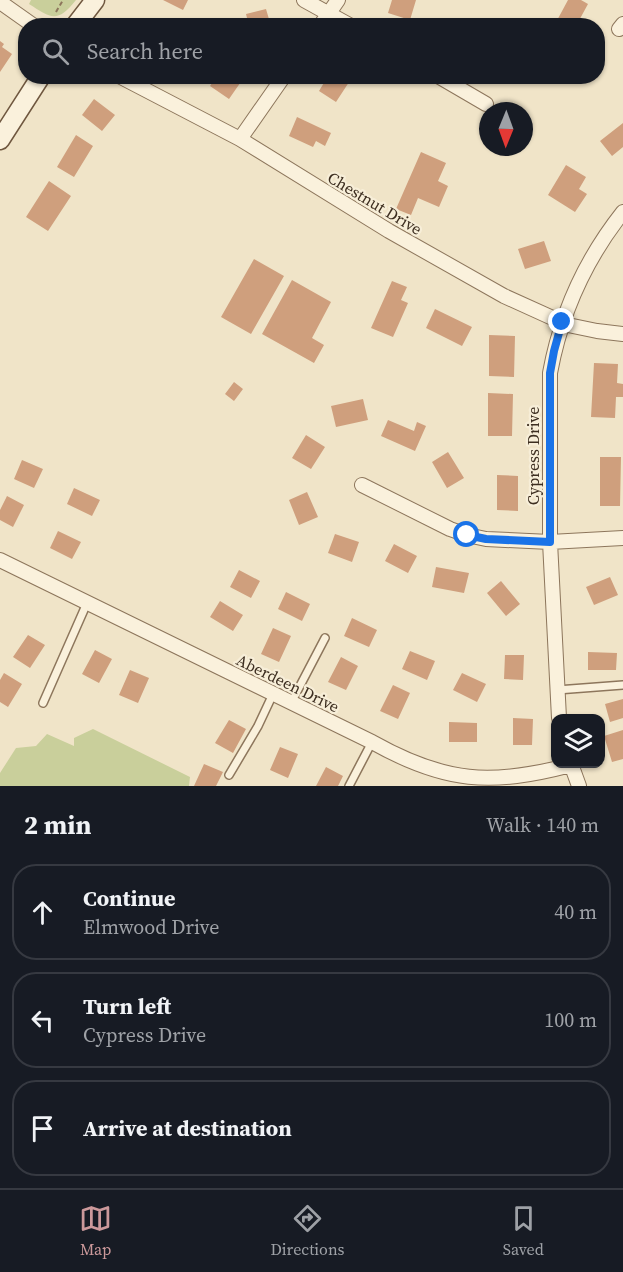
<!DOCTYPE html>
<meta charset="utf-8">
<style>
:root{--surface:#171b24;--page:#242831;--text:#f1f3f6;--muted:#9ea1a6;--line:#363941;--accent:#cc999b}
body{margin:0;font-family:"Source Serif 4",serif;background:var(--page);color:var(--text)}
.controls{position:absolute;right:18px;bottom:18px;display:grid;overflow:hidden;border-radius:12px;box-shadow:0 2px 4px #0004}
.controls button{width:54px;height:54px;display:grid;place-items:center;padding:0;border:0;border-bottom:2px solid var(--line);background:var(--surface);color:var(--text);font:30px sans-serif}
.compass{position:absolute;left:479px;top:102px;width:54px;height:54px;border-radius:50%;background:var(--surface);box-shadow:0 2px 4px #0004;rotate:181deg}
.stop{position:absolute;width:18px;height:18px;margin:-14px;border:4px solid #1a73e8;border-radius:50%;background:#fff}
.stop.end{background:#1a73e8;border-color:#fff;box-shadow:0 2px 6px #0008}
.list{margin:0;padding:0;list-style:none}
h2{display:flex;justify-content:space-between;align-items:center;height:78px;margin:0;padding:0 24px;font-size:26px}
h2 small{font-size:20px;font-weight:400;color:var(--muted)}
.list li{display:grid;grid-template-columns:39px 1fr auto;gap:18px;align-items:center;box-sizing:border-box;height:96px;margin:0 12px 12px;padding:0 12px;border:2px solid var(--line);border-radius:24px}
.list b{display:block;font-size:22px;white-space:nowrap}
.list p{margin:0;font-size:20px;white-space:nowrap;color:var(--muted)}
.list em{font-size:20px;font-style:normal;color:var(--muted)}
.icon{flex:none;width:33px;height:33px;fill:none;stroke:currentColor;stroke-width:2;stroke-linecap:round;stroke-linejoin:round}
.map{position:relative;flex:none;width:623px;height:786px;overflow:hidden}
.search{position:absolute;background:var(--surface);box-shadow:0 2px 4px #0004;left:18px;right:18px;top:18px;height:66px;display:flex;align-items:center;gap:15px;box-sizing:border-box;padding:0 21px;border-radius:24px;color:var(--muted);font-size:22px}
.sheet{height:402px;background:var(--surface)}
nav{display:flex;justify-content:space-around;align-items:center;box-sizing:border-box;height:84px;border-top:2px solid var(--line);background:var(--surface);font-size:16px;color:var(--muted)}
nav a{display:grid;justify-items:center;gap:3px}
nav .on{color:var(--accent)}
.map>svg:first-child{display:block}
</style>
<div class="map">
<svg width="623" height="786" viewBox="0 0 623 786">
<rect width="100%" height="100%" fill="#f0e4c8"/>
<!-- green -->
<path fill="#c9cf9b" d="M 31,0 L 76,0 C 57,24 51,18 29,4 Z
M 93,729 L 190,777 L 189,786 L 0,786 L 0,773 L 16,748 L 36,746 L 47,734 L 74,746 L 74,738 Z"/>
<!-- building -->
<path fill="#cf9f7d" d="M 163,0 L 188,0 L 183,10 Z
M 392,0 L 416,0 L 410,20 L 388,13 Z
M 568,0 L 581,0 L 588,4 L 576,26 L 554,26 Z
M 266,9 L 271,26 L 249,26 L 246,14 Z
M 0,41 L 4,44 L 2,47 L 12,54 L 0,72 Z
M 217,76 L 245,76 L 229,99 L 210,86 Z
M 328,76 L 353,76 L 336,102 L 319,91 Z
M 94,99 L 115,115 L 102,131 L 82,115 Z
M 297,117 L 331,133 L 325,146 L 316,141 L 313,147 L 289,136 Z
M 623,123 L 623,147 L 612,156 L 600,141 Z
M 76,135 L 93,146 L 74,177 L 57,167 Z
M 421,152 L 446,163 L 438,181 L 448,186 L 439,207 L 418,198 L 411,215 L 396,209 Z
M 566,165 L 586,177 L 579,189 L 587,194 L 575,212 L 548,195 Z
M 49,181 L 71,196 L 48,231 L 26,217 Z
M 544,241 L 551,261 L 525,269 L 518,249 Z
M 254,259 L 284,276 L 251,334 L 221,317 Z
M 292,280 L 331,302 L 312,338 L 324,345 L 314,363 L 262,334 Z
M 392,281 L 407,287 L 401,300 L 408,303 L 393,337 L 371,328 Z
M 435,309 L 472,327 L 462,346 L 426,328 Z
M 489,335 L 515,336 L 514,377 L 489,376 Z
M 594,363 L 618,364 L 617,383 L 623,384 L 623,397 L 616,397 L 615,418 L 591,417 Z
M 234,382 L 243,389 L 234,401 L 225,394 Z
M 488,393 L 513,394 L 512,436 L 488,436 Z
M 363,399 L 368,420 L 336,427 L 331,406 Z
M 388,420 L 414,431 L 417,422 L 426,426 L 415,451 L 381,436 Z
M 306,435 L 325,447 L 311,469 L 292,458 Z
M 448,452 L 464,478 L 447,488 L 432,462 Z
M 600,457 L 621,457 L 620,506 L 600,506 Z
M 22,460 L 43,469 L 34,488 L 14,479 Z
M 497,475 L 518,476 L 518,511 L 497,510 Z
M 74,488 L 100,500 L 92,516 L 67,504 Z
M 307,492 L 318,517 L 299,525 L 289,500 Z
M 7,496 L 24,505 L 13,527 L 0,520 L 0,510 Z
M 58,531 L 81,542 L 72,559 L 50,548 Z
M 335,534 L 359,542 L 352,562 L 328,553 Z
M 394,544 L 417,556 L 408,573 L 385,561 Z
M 436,567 L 469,573 L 464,593 L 432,587 Z
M 239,570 L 260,581 L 251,598 L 230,587 Z
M 610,577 L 618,595 L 594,605 L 586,587 Z
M 501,581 L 520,604 L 506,616 L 487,593 Z
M 286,592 L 310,604 L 302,621 L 278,609 Z
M 220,601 L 243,615 L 233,631 L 210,617 Z
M 352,618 L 377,630 L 369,647 L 344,636 Z
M 273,628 L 291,636 L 279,662 L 261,654 Z
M 28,635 L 45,645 L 30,668 L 13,657 Z
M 95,650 L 112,659 L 99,683 L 82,674 Z
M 410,651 L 435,661 L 427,680 L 402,669 Z
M 588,652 L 617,653 L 616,670 L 588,670 Z
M 505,655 L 524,655 L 523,680 L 504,679 Z
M 341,657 L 358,666 L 346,690 L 328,682 Z
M 130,670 L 149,678 L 138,703 L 119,695 Z
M 4,673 L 22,684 L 8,707 L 0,702 L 0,680 Z
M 462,673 L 486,684 L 477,702 L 453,690 Z
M 393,685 L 410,693 L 398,719 L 380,711 Z
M 623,699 L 623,718 L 610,722 L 605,704 Z
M 513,718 L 533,719 L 532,745 L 513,745 Z
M 229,720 L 246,729 L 233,753 L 215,743 Z
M 449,722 L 477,723 L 477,742 L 449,742 Z
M 623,730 L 623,759 L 612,762 L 604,736 Z
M 280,747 L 298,754 L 288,778 L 270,770 Z
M 204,764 L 223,772 L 216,786 L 194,786 Z
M 326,767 L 343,776 L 338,786 L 316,786 Z"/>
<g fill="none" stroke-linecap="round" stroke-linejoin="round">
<defs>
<path id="lane" d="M 557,690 L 623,685
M 43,703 L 87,603
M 291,703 L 325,638
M 229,775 L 258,726 L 273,694
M 349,786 L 372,742"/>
<path id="street" d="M 304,0 L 351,26
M 0,2 L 34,26
M 320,26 L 338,0
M 619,29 L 623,24
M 119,76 L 240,139 L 389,231 L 504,296 L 568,325 L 597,331 L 623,334
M 438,76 L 486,104
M 240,139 L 284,76
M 362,485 L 450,529 L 467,535 L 486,539 L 550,542 L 623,538
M 0,560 L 372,742 C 445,783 491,786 571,765
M 559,718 L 550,542 L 550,373 C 561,313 585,260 623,212
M 571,764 L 579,786"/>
<path id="secondary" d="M 75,26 L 95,0
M 0,140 L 41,76"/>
</defs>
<!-- lane casing -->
<use href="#lane" stroke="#8d765c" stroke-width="10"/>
<!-- street casing -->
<use href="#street" stroke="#8d765c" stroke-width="16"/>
<!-- secondary casing -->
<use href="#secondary" stroke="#6f573f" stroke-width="21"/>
<!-- path -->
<path stroke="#8d765c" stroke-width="2" stroke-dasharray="4.5 3" stroke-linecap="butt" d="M 56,12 L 63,0"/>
<!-- lane -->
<use href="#lane" stroke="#faf1dc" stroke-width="7"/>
<!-- street -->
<use href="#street" stroke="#faf1dc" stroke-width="14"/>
<!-- secondary -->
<use href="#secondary" stroke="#faf1dc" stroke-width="18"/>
</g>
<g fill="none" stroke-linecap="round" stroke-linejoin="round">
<!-- route -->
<path stroke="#1a73e8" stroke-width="8" d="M 467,535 L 486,539 L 550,542 L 550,373 L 554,351 L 562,322"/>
</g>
<g text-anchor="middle" stroke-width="4.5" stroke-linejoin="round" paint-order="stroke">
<!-- street labels -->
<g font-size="16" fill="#3d2e20" stroke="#f7eed8">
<text transform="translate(375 203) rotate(31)" y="6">Chestnut Drive</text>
<text transform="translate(533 456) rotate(-90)" y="6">Cypress Drive</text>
<text transform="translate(288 683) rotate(26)" y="6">Aberdeen Drive</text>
</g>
</g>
</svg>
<div class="controls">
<button><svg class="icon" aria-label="layers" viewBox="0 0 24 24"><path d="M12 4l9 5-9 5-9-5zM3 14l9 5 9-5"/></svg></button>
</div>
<svg class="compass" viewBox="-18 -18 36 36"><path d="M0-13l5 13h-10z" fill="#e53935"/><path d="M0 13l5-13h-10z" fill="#9ea1a6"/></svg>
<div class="stop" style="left:467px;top:535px"></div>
<div class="stop end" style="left:562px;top:322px"></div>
<div class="search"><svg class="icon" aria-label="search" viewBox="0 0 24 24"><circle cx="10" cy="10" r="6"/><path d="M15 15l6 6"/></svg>Search here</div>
</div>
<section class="sheet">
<h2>2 min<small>Walk · 140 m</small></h2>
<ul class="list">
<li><svg class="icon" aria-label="ahead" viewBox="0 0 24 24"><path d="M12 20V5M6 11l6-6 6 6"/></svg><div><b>Continue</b><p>Elmwood Drive</p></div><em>40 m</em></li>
<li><svg class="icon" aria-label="left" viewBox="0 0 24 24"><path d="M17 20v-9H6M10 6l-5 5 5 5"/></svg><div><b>Turn left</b><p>Cypress Drive</p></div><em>100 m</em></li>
<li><svg class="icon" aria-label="arrive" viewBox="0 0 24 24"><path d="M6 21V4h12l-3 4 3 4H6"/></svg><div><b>Arrive at destination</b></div></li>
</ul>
</section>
<nav>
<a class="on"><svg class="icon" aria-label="map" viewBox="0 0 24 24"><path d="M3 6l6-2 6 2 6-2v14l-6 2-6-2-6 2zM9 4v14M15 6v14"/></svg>Map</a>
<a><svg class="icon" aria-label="directions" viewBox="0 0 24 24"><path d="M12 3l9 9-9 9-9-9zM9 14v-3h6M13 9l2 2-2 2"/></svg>Directions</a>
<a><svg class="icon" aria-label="saved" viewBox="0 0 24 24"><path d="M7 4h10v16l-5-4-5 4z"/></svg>Saved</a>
</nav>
